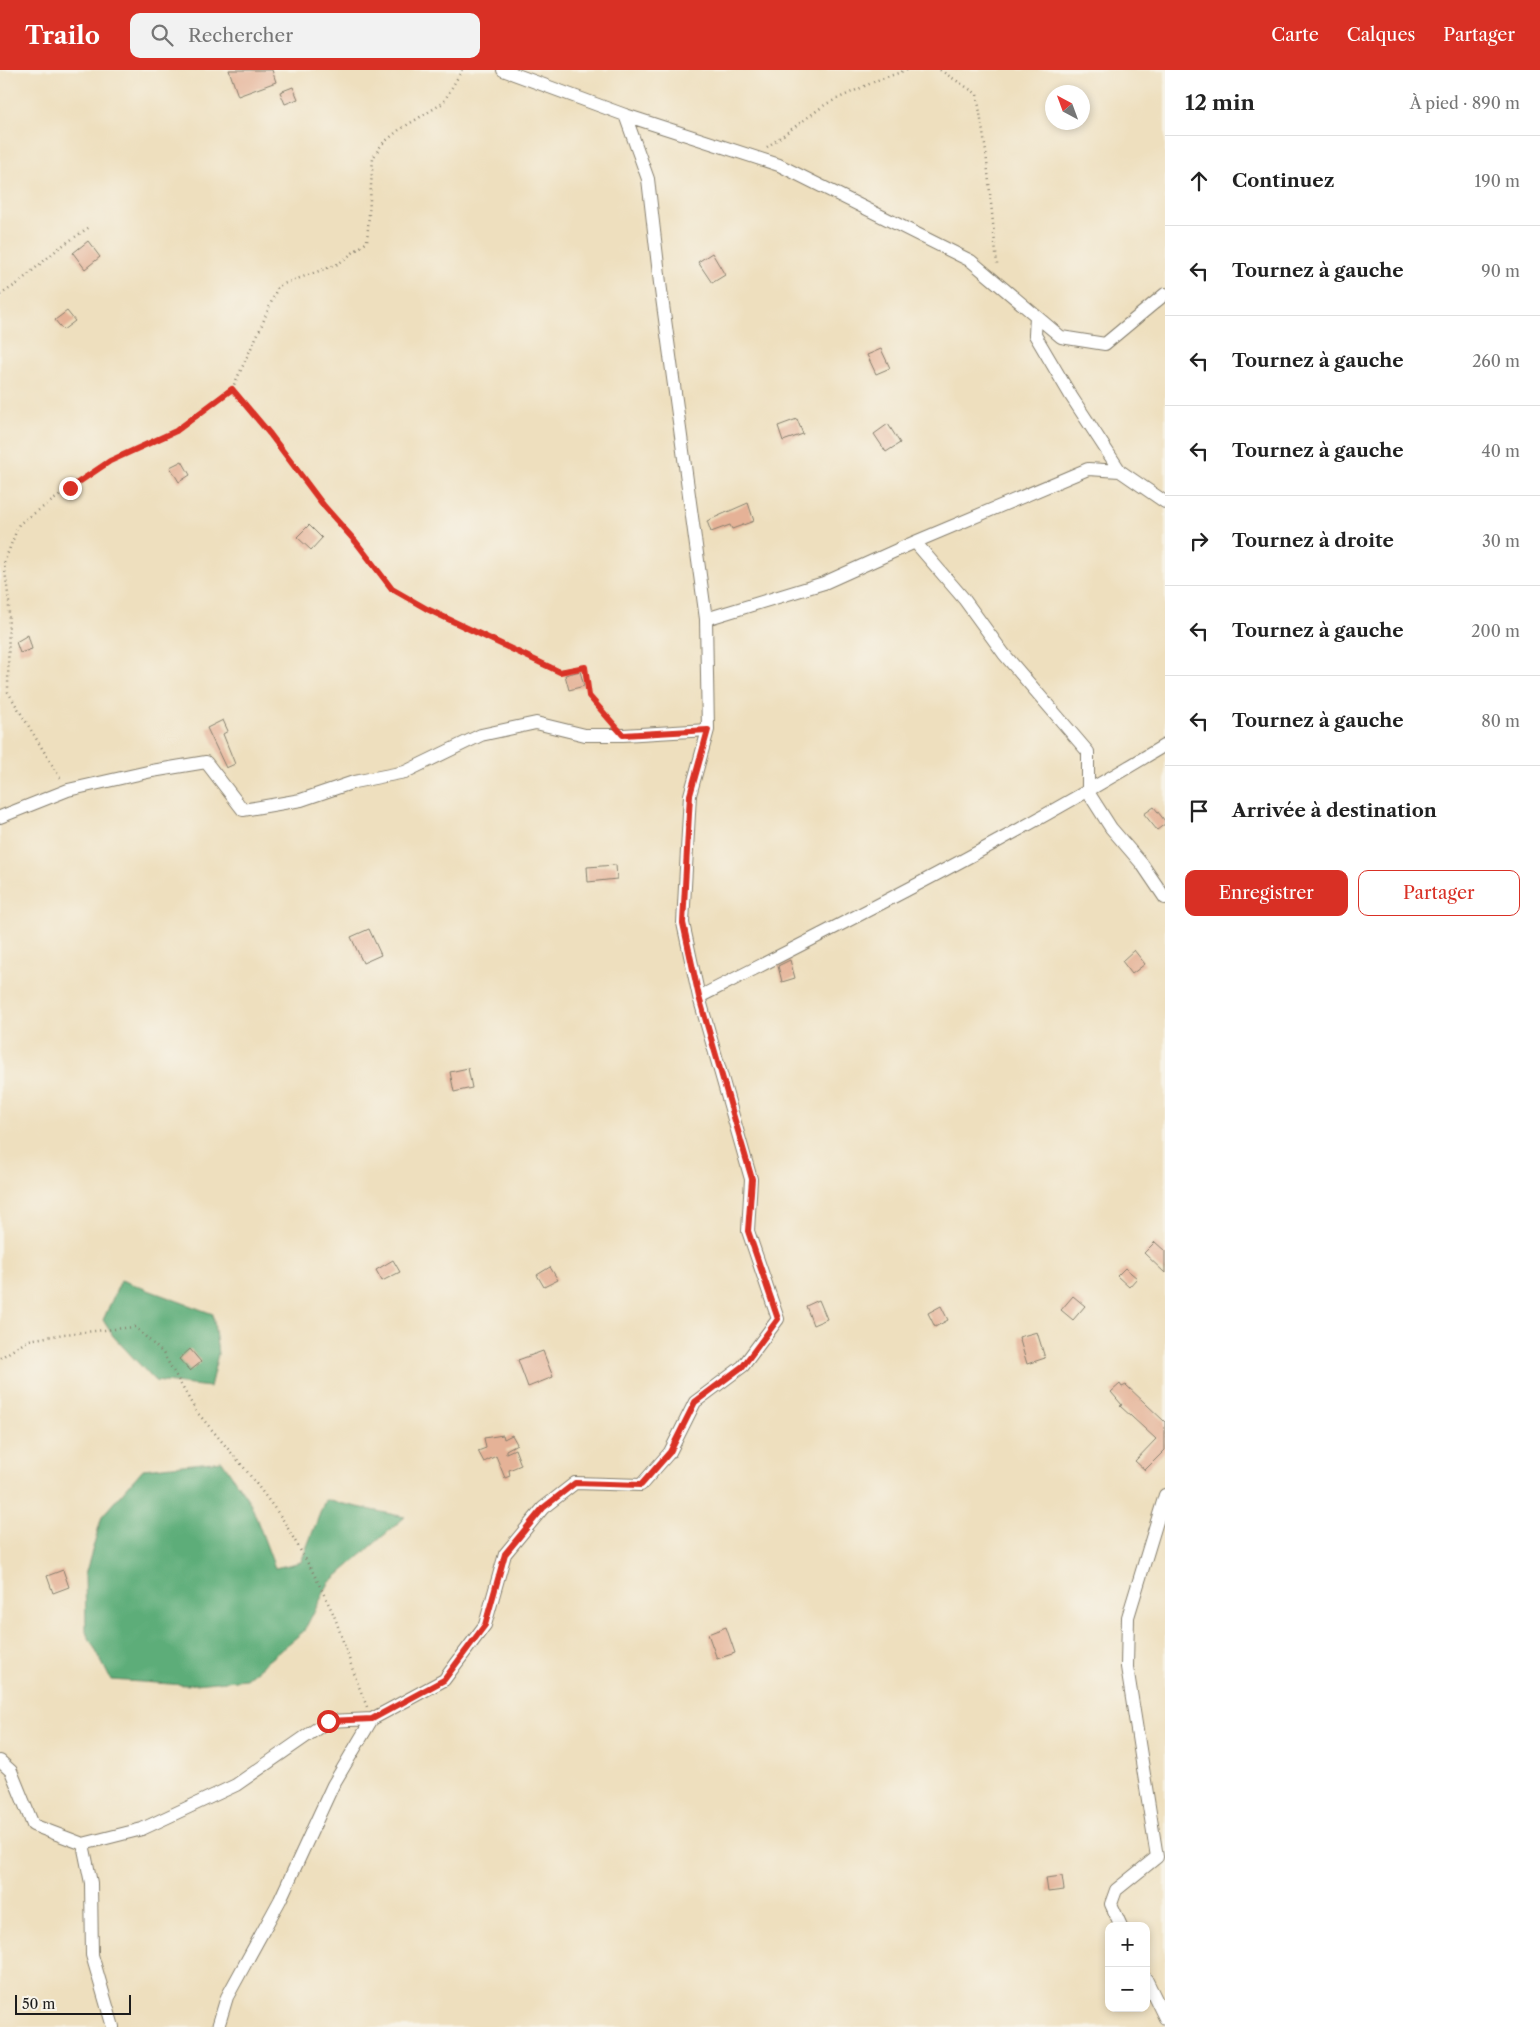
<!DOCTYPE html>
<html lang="fr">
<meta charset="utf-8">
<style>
:root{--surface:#fff;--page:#f2f2f2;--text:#222;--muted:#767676;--line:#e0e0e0;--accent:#d93025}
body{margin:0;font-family:"Libre Caslon Text",serif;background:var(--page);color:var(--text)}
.controls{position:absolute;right:15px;bottom:15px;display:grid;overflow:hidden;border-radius:10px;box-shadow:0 2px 8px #0003}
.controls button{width:45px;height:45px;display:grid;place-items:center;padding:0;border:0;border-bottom:1px solid var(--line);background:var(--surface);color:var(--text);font:25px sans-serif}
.compass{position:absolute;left:1045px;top:15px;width:45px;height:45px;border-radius:50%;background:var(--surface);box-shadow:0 2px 8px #0003;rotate:319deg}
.scale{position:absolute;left:15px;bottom:12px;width:116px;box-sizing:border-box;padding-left:5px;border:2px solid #1c1c1c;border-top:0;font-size:14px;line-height:18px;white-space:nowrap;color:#1c1c1c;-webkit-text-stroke:4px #f7f3e8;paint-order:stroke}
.stop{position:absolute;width:15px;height:15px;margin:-11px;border:4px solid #d93025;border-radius:50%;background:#fff}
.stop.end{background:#d93025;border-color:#fff;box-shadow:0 1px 5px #0008}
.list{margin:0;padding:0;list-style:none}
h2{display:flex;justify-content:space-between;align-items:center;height:65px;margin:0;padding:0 20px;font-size:21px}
h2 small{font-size:16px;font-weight:400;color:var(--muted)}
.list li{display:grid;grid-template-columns:32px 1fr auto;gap:15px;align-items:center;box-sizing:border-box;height:90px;padding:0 20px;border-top:1px solid var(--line)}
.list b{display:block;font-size:19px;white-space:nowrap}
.list em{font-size:16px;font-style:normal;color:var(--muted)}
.actions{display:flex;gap:10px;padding:15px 20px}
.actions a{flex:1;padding:11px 0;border:1px solid var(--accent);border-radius:10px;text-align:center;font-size:18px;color:var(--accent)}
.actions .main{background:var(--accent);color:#fff}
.icon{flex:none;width:28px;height:28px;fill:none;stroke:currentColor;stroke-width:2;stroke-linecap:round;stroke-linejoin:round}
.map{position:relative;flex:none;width:1165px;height:1957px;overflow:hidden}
header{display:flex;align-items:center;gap:30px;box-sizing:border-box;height:70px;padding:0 25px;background:var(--accent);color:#fff}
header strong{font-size:24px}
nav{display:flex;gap:28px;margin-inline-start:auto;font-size:18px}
.search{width:350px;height:45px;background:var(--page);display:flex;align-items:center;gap:12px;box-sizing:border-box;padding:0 18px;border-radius:10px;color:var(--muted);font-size:19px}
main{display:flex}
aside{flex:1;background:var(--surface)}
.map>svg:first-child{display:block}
</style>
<header>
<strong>Trailo</strong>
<div class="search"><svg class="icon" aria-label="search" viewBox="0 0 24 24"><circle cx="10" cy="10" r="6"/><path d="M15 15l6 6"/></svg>Rechercher</div>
<nav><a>Carte</a><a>Calques</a><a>Partager</a></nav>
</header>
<main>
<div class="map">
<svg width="1165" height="1957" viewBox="0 0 1165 1957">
<rect width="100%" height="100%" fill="#f7f3e8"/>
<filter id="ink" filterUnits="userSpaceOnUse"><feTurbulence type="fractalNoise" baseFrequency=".02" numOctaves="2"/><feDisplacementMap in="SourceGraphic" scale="10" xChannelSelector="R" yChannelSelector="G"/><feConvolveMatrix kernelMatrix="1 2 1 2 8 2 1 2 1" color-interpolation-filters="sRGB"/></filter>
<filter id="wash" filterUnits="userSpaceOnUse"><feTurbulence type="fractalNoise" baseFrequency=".0096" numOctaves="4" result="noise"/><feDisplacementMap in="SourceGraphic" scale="20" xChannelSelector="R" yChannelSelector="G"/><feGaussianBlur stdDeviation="1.12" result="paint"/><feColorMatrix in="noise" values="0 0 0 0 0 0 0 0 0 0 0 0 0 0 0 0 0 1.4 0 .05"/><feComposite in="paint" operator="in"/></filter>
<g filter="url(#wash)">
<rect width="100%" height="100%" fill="#eedfbe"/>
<!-- forest -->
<path fill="#5dad79" stroke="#3c644a" d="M 121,1210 L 213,1244 L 218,1284 L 210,1317 L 155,1311 L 113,1266 L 103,1250 Z
M 222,1391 L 251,1434 L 275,1498 L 301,1492 L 325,1430 L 405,1447 L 329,1513 L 304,1561 L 246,1609 L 186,1615 L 111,1610 L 86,1562 L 85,1505 L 102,1446 L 143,1399 Z"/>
<g id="blocks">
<!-- building -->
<path fill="#e5b297" d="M 229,0 L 272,0 L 276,12 L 238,26 Z
M 293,17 L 298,29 L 285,34 L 280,22 Z
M 88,171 L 100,187 L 85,199 L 73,183 Z
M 712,183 L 725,205 L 712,213 L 698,192 Z
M 67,241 L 75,251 L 63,260 L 55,250 Z
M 881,279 L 890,298 L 876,304 L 867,285 Z
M 797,349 L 803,364 L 783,371 L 778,356 Z
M 888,354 L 900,373 L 886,382 L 874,364 Z
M 182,391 L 190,405 L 179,412 L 170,397 Z
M 748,433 L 754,451 L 732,459 L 730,455 L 711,462 L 707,451 Z
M 309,455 L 322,468 L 311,480 L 297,467 Z
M 28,565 L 32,579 L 20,583 L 16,572 Z
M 580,601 L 584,616 L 569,620 L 565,605 Z
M 223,650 L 228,661 L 223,664 L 235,694 L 226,698 L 207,658 Z
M 1154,737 L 1165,751 L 1165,754 L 1157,760 L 1144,744 Z
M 616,795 L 617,809 L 588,812 L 587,797 Z
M 369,859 L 381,885 L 363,893 L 351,867 Z
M 1134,880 L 1145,894 L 1132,904 L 1122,891 Z
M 790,890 L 795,908 L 782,912 L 778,896 Z
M 468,998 L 472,1018 L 454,1022 L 450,1002 Z
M 1155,1172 L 1165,1181 L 1165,1203 L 1144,1183 Z
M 393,1190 L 400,1202 L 382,1211 L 376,1200 Z
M 550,1197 L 558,1210 L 544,1217 L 537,1205 Z
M 1125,1198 L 1137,1208 L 1129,1217 L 1117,1206 Z
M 1073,1226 L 1085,1236 L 1073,1250 L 1061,1240 Z
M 819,1230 L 827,1249 L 813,1255 L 806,1236 Z
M 941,1236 L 948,1250 L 935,1257 L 928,1243 Z
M 1037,1262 L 1045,1288 L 1027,1294 L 1019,1267 Z
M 190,1279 L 201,1292 L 190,1301 L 179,1289 Z
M 543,1281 L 553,1307 L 528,1317 L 518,1290 Z
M 1120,1314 L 1122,1317 L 1126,1315 L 1165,1352 L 1165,1380 L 1145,1400 L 1135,1391 L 1156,1369 L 1120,1336 L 1122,1335 L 1111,1322 Z
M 503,1365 L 504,1369 L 512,1365 L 517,1374 L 506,1380 L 506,1383 L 515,1379 L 521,1395 L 509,1400 L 510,1406 L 505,1408 L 496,1386 L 484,1392 L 478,1381 L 486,1378 L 484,1368 Z
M 63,1500 L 69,1517 L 53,1523 L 47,1506 Z
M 726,1557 L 735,1583 L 717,1589 L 708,1564 Z
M 1062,1806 L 1064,1820 L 1048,1822 L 1046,1808 Z"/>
</g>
</g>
<g filter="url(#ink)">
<use href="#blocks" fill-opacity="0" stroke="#857e6d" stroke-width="1"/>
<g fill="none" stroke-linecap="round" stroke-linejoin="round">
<defs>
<path id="minor" d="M 625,45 L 779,95 L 971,191 L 1061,267 L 1105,274 L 1165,224
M 1036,246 L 1035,265 L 1071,326 L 1120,401
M 915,472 L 964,529 L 1004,584 L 1088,682 L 1088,722 L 1111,758 L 1142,794 L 1165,828
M 706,549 L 824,513 L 915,472 L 1088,399 L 1120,401 L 1165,432
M 0,747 L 68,720 L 152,701 L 206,692 L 243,740 L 301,730 L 354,712 L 405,702 L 481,665 L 536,653 L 585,665 L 623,665 L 708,660
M 699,927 C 856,847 1014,767 1165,675
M 0,1691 L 11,1701 L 33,1755 L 83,1774 L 91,1813 L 92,1885 L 113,1957
M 83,1774 L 142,1759 L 236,1715 L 328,1651 L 372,1649
M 1121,1856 L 1111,1834 L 1116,1820 L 1157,1787 L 1127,1597 L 1128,1547 L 1165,1425
M 1146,1909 L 1165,1948
M 218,1957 L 227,1927 L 280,1830 L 333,1715 L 372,1649 L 444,1610 L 485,1555 L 505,1484 L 543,1438 L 575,1413 L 641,1415 L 670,1382 L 695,1332 L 743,1296 L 778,1249 L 748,1161 L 751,1109 L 699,927 L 683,853 L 690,725 L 708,660 L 706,549 L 660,213 L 648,109 L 625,45 L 503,0"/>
</defs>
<!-- minor casing -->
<use href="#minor" stroke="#857e6d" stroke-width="14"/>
<!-- path -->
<path stroke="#857e6d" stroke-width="2.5" stroke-dasharray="1 4" stroke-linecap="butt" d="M 940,0 L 977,24 L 986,82 L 997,194
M 767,77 L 826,34 L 878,10 L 907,0
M 0,225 L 17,214 L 59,178 L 91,156
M 233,320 L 298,400 L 324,436 L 356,472 L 392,519 L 427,539 L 560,601 L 585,597 L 589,626 L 611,650
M 60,708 L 8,622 L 9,532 L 4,493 L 19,454 L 109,391 L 177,361 L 232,319 L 261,257 L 278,216 L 338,194 L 367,172 L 373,88 L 382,74 L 399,60 L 443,33 L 462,0
M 0,1288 L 29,1270 L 64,1264 L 135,1257 L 163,1283 L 196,1341 L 246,1400 L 282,1448 L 315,1506 L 334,1545 L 356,1609 L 367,1637"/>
<!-- minor -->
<use href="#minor" stroke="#fff" stroke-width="12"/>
</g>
</g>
<g fill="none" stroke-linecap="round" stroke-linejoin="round" filter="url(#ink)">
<!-- route -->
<path stroke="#d93025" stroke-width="6" d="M 70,418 L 110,391 L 176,361 L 232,319 L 270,364 L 324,436 L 356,472 L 392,519 L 427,539 L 560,602 L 585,597 L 589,626 L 623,665 L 708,660 L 690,725 L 683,853 L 699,927 L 752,1109 L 748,1161 L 778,1249 L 743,1296 L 695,1332 L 670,1382 L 641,1415 L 575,1413 L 543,1438 L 505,1484 L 485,1555 L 444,1610 L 372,1649 L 328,1651"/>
</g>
</svg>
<div class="controls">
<button>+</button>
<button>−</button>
</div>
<svg class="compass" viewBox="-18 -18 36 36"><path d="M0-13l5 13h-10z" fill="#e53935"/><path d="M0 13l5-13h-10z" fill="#767676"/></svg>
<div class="scale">50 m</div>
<div class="stop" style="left:328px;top:1651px"></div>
<div class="stop end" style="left:70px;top:418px"></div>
</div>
<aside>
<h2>12 min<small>À pied · 890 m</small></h2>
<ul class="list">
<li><svg class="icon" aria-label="ahead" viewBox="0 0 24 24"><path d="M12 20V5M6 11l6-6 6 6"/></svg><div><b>Continuez</b></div><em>190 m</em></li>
<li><svg class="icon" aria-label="left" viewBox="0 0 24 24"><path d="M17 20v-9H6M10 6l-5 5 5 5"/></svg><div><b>Tournez à gauche</b></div><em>90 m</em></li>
<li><svg class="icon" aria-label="left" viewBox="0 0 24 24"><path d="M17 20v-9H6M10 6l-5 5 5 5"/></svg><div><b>Tournez à gauche</b></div><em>260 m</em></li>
<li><svg class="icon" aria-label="left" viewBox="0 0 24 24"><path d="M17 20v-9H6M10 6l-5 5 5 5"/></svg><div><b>Tournez à gauche</b></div><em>40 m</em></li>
<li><svg class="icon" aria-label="right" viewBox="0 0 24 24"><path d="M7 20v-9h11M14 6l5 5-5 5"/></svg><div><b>Tournez à droite</b></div><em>30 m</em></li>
<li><svg class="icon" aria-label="left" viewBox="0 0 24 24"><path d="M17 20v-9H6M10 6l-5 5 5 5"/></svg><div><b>Tournez à gauche</b></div><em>200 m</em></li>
<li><svg class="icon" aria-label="left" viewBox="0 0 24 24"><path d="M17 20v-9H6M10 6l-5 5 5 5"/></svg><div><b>Tournez à gauche</b></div><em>80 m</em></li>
<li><svg class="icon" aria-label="arrive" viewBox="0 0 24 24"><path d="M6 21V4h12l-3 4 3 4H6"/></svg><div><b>Arrivée à destination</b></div></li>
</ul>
<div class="actions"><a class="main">Enregistrer</a><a>Partager</a></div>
</aside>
</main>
